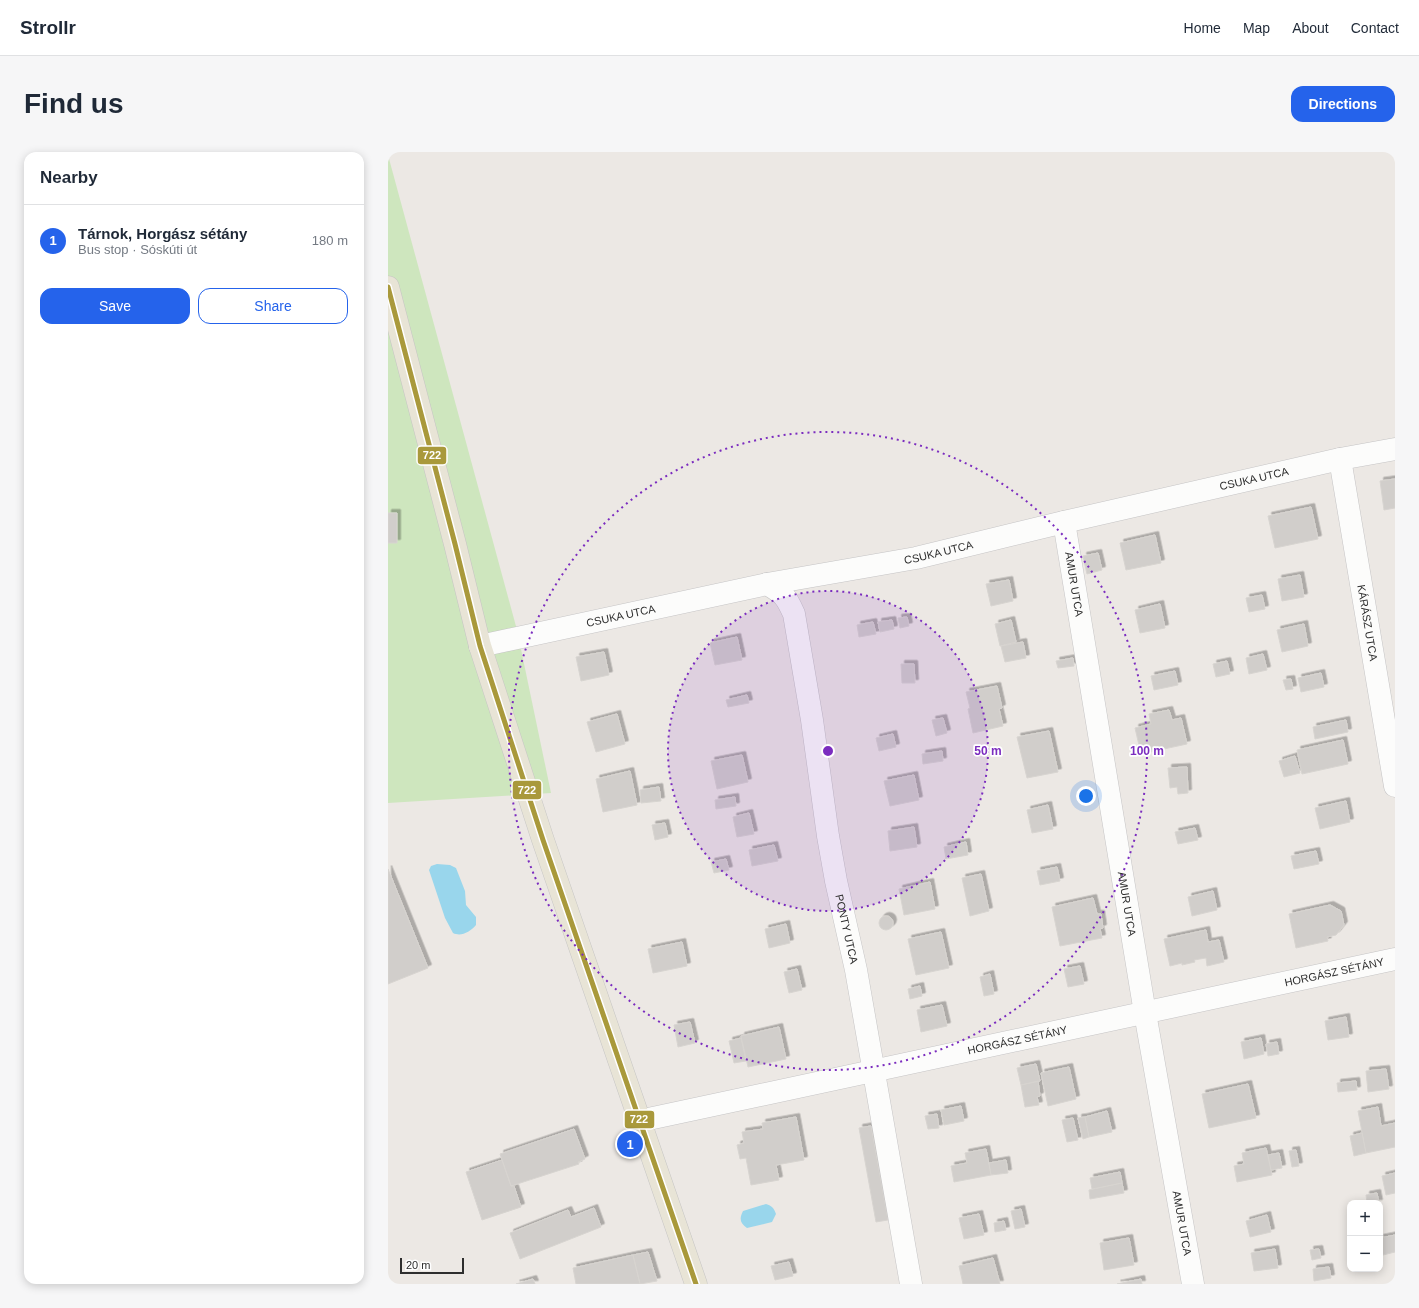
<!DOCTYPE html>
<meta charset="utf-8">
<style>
:root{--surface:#fff;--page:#f6f6f7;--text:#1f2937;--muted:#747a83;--line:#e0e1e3;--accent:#2563eb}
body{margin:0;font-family:Arial,sans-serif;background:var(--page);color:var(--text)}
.controls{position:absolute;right:12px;bottom:12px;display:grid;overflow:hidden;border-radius:8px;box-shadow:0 2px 10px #0003}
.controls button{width:36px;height:36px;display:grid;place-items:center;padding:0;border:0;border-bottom:1px solid var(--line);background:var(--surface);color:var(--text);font:20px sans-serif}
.scale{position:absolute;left:12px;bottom:10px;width:64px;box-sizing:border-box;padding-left:4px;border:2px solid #2e2e2e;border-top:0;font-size:11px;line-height:14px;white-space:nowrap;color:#2e2e2e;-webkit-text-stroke:3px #fff;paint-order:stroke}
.you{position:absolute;left:698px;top:644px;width:14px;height:14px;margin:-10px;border:3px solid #fff;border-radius:50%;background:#1a73e8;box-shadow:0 0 0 6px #1a73e833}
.badge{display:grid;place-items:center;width:26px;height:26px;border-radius:50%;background:var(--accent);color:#fff;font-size:13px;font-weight:700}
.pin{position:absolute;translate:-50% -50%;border:2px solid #fff;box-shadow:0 1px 4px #0006}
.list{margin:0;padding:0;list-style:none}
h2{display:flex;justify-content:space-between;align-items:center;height:52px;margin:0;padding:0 16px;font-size:17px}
h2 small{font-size:13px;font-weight:400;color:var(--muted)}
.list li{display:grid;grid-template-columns:26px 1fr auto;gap:12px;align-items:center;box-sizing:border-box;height:72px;padding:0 16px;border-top:1px solid var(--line)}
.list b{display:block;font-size:15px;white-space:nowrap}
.list p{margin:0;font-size:13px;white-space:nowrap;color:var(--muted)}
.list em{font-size:13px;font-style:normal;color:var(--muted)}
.actions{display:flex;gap:8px;padding:12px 16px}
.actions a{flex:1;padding:9px 0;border:1px solid var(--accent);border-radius:12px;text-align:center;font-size:14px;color:var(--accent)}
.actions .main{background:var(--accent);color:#fff}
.map{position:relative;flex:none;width:1007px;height:1132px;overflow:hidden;border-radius:12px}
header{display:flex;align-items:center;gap:24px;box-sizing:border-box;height:56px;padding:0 20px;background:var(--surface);border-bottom:1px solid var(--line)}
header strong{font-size:19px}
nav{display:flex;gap:22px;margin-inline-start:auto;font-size:14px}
.intro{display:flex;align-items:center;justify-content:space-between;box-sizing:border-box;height:96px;padding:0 24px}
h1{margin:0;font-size:28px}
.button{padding:10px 18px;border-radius:12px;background:var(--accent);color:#fff;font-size:14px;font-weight:700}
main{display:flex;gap:24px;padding:0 24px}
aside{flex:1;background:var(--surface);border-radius:12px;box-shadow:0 2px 10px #0003}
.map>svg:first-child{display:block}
</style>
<header>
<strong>Strollr</strong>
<nav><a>Home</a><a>Map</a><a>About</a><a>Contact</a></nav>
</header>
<div class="intro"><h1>Find us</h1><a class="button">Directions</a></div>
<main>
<aside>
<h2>Nearby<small></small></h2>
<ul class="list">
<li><span class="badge">1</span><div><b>Tárnok, Horgász sétány</b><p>Bus stop · Sóskúti út</p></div><em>180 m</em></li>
</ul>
<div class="actions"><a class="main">Save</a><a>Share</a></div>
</aside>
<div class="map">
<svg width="1007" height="1132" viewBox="0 0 1007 1132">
<defs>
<filter id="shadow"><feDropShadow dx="3.5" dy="-3.5" stdDeviation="0" flood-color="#0004"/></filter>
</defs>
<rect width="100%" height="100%" fill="#ece8e4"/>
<!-- green -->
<path fill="#cee6be" d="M 0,3 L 129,478 L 163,641 L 0,651 Z"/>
<!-- water -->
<path fill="#99d6ec" d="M 49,712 L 62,713 L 68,716 L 77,739 L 78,753 L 88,765 L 88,773 C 82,780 73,785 65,781 L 57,766 L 41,718 L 43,714 Z
M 378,1052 C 384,1054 386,1056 388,1062 L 384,1070 L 359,1076 C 352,1071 351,1067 355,1059 Z"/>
<!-- building -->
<path fill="#d1cecb" stroke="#d7d4d0" filter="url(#shadow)" d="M 1007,327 L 1007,356 L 996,358 L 992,329 Z
M 923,355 L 930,387 L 887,396 L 880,364 Z
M 0,361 L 9,361 L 9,391 L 0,391 Z
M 767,383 L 773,411 L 738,418 L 732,391 Z
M 710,401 L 714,418 L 699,422 L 695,404 Z
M 912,423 L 916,445 L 894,449 L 890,427 Z
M 621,428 L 625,449 L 603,454 L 598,432 Z
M 874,443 L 877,457 L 861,460 L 858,446 Z
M 772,452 L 777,476 L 752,481 L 747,458 Z
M 519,465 L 521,474 L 512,476 L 510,466 Z
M 504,468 L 506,477 L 492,480 L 490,470 Z
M 623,468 L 628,490 L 612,494 L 607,472 Z
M 485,470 L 488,482 L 471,485 L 469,473 Z
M 916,472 L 920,494 L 894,500 L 889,478 Z
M 349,485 L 354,508 L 327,513 L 322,491 Z
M 635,490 L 638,506 L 617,510 L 613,494 Z
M 216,500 L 221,523 L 193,529 L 188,505 Z
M 875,502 L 879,518 L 861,522 L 858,506 Z
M 685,506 L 686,514 L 670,516 L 668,509 Z
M 839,509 L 842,522 L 828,525 L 825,512 Z
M 513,512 L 526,512 L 527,531 L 514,531 Z
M 787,519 L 790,533 L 766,538 L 763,524 Z
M 933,521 L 936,535 L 913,540 L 910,526 Z
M 903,527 L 905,537 L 898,538 L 895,528 Z
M 609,534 L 614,556 L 611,557 L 615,574 L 585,581 L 580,557 L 582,556 L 578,540 Z
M 359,543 L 361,551 L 340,555 L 338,548 Z
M 781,558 L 784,568 L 793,566 L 799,592 L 753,602 L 747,576 L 763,572 L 761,562 Z
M 229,562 L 237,592 L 208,600 L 199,570 Z
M 555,566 L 559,581 L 548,584 L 544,568 Z
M 958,568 L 960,580 L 927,587 L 925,575 Z
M 661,579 L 670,620 L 639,626 L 629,585 Z
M 505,582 L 508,595 L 491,599 L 488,586 Z
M 955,588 L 960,612 L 914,622 L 909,598 Z
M 554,599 L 555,609 L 535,612 L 534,602 Z
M 354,603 L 360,630 L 329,637 L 323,609 Z
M 907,604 L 912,621 L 896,625 L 891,609 Z
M 799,615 L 800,641 L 790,642 L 789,635 L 782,636 L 780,616 Z
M 242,619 L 249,653 L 215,660 L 208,627 Z
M 526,623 L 531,648 L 502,654 L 496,629 Z
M 271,635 L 273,649 L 253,651 L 252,638 Z
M 347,645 L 348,654 L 328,657 L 327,648 Z
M 958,649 L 962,670 L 932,677 L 927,656 Z
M 660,653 L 665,677 L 644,681 L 639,658 Z
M 361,661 L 366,682 L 349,685 L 345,665 Z
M 277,671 L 280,685 L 267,688 L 264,673 Z
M 526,675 L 529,695 L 502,699 L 500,679 Z
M 807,676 L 810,688 L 790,692 L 787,680 Z
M 578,690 L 580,703 L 558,707 L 556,695 Z
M 386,693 L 390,709 L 364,714 L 361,698 Z
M 928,699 L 931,712 L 906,717 L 903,704 Z
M 338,707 L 341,718 L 326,721 L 323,710 Z
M 669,715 L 672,729 L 652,733 L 649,719 Z
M 0,717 L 40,816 L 0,832 Z
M 593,722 L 601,759 L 582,764 L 574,726 Z
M 542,730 L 547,757 L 516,763 L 511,737 Z
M 825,739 L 829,758 L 804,764 L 800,745 Z
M 705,746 L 709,762 L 713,762 L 715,776 L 712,777 L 714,786 L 672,794 L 664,755 Z
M 942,753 L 953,759 L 956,773 L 948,783 L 939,785 L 940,789 L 908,796 L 901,762 Z
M491 771a7 7 0 1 1 14 0a7 7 0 1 1-14 0Z
M 398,772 L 402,791 L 381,796 L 377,777 Z
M 818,778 L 820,790 L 831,788 L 836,810 L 819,814 L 818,806 L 806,808 L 807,810 L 794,813 L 794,811 L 782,814 L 776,787 Z
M 553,780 L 561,816 L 528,823 L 520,787 Z
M 294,790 L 299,814 L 265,821 L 260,797 Z
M 692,814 L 696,832 L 680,835 L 676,817 Z
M 409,817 L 414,838 L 401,841 L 396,820 Z
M 602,822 L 606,842 L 596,844 L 592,825 Z
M 532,834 L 534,844 L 522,847 L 520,837 Z
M 554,853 L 559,874 L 533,880 L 529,858 Z
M 958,865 L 961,885 L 940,888 L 937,869 Z
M 302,870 L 307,891 L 290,895 L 286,873 Z
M 391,875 L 398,907 L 360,915 L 353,884 Z
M 353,886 L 358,909 L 346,911 L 341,889 Z
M 873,886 L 876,902 L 856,907 L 853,890 Z
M 889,890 L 891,902 L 880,904 L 878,892 Z
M 648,912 L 652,929 L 633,933 L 629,916 Z
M 681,915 L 688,947 L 660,954 L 653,921 Z
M 998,917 L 1001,937 L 980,940 L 978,919 Z
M 650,929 L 652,944 L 649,945 L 651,953 L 637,955 L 633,933 Z
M 968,929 L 969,938 L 950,940 L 949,931 Z
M 860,932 L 868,966 L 821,976 L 814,942 Z
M 573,954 L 576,969 L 556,973 L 553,958 Z
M 990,955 L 993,974 L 1007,971 L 1007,995 L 978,1001 L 970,959 Z
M 719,959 L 724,980 L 701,985 L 697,965 Z
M 549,962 L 551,976 L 540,977 L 537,964 Z
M 408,965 L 416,1008 L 388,1013 L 391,1028 L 363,1033 L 358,1006 L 352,1007 L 349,993 L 356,991 L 354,980 L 375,977 L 374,971 Z
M 697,965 L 701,985 L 695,987 L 690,966 Z
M 685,966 L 690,988 L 679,990 L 674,968 Z
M 483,974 L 500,1068 L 488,1070 L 471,976 Z
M 186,977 L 197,1007 L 190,1010 L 191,1012 L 123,1034 L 112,1002 Z
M 974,981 L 978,1001 L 966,1004 L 962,984 Z
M 878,996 L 884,1023 L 849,1030 L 846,1014 L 856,1012 L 854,1001 Z
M 598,997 L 603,1023 L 566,1030 L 563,1014 L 579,1011 L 577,1001 Z
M 908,998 L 911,1014 L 904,1015 L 901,999 Z
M 891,1001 L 894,1016 L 883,1018 L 880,1003 Z
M 114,1008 L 123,1034 L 126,1034 L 133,1055 L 94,1068 L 78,1020 Z
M 618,1008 L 620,1021 L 603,1023 L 601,1011 Z
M 732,1020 L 734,1031 L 704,1037 L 702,1026 Z
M 1007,1021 L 1007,1041 L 998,1043 L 994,1024 Z
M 734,1031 L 736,1041 L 702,1047 L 701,1038 Z
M 989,1041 L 991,1051 L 979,1051 L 978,1043 Z
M 206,1056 L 213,1075 L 132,1107 L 122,1081 L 180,1058 L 183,1065 Z
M 633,1057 L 637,1075 L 627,1077 L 623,1059 Z
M 591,1062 L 596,1083 L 576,1087 L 571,1066 Z
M 879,1063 L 883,1080 L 862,1085 L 858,1069 Z
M 616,1069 L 618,1078 L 607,1080 L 606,1071 Z
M 1007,1083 L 1007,1100 L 995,1103 L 992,1086 Z
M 741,1086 L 746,1113 L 716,1118 L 712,1091 Z
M 887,1097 L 890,1116 L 866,1119 L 863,1101 Z
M 931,1097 L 933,1106 L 924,1108 L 922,1098 Z
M 260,1100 L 269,1129 L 252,1132 L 245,1103 Z
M 245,1103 L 252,1132 L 188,1132 L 185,1116 Z
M 605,1106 L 612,1132 L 575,1132 L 571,1114 Z
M 401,1110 L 405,1124 L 387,1128 L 383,1114 Z
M 941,1115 L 943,1126 L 926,1129 L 925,1117 Z
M 145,1127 L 147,1132 L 128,1132 Z
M 753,1127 L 754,1132 L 729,1132 Z"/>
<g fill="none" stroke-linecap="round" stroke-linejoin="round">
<defs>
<g id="minor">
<path id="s1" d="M 952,307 L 1007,634"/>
<path id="s2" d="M 676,370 L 757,861 L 805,1132"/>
<path id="s3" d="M 379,432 C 396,442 398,444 406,462 L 424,568 L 440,684 L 448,729 L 468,818 L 523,1132"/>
<path id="s4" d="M 92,494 L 379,432 L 528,406 L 676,370 L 952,307 L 1007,297"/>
<path id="s5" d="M 251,969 L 1007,807"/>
</g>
<path id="major" d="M 0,135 L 67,392 L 92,494 L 155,688 L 308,1132"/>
</defs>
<!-- minor casing -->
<use href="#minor" stroke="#c5c4c5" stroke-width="23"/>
<!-- major casing -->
<use href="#major" stroke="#c6c5c4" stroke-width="23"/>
<!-- minor -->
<use href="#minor" stroke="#fcfcfb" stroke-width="22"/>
<!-- major -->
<use href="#major" stroke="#e8e4d6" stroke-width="22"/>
<defs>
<path id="bus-1" d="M 0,135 L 67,392 L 92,494 L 155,688 L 308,1132"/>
</defs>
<!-- bus-1 casing -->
<use href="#bus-1" stroke="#fff" stroke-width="8"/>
<!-- bus-1 -->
<use href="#bus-1" stroke="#a9993b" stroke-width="5"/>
</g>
<!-- distance rings -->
<circle cx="440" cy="599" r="160" fill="#7b2cbf" fill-opacity=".12"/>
<g fill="none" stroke="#7b2cbf" stroke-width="2" stroke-dasharray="2 4">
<circle cx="440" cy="599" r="160"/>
<circle cx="440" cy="599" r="319"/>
</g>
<g text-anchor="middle" stroke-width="3.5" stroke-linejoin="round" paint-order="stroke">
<!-- street labels -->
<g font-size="11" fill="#2e2e2e" stroke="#fff">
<text dy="4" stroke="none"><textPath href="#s4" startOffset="792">CSUKA UTCA</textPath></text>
<text dy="4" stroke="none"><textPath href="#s4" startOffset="468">CSUKA UTCA</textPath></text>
<text dy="4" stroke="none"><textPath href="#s2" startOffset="63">AMUR UTCA</textPath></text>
<text dy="4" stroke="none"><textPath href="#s4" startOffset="144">CSUKA UTCA</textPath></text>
<text dy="4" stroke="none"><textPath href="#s1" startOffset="166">KÁRÁSZ UTCA</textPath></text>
<text dy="4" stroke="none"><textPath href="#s2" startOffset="387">AMUR UTCA</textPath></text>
<text dy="4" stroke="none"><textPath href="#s3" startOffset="361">PONTY UTCA</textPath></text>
<text dy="4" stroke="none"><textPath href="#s5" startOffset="711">HORGÁSZ SÉTÁNY</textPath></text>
<text dy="4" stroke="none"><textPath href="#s5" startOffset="387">HORGÁSZ SÉTÁNY</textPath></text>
<text dy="4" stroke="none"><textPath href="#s2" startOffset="711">AMUR UTCA</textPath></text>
</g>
</g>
<circle cx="440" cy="599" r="6" fill="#7b2cbf" stroke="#fff" stroke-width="2"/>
<g font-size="12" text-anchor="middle" font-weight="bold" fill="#7b2cbf" stroke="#fff" stroke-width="3.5" stroke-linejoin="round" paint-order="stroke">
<text x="600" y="603">50 m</text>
<text x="759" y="603">100 m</text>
</g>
<g stroke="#fff" stroke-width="1.5">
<rect x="29" y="294" width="30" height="19" rx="4" fill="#a9993b"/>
<rect x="124" y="628" width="30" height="20" rx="4" fill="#a9993b"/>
<rect x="236" y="958" width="31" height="19" rx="4" fill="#a9993b"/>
</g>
<g font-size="11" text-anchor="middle" font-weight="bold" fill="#fff">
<text x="44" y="307">722</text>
<text x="139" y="642">722</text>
<text x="251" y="971">722</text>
</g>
</svg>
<div class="controls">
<button>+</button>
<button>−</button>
</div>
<div class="scale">20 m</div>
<div class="you"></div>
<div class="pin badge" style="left:242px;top:992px">1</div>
</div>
</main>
